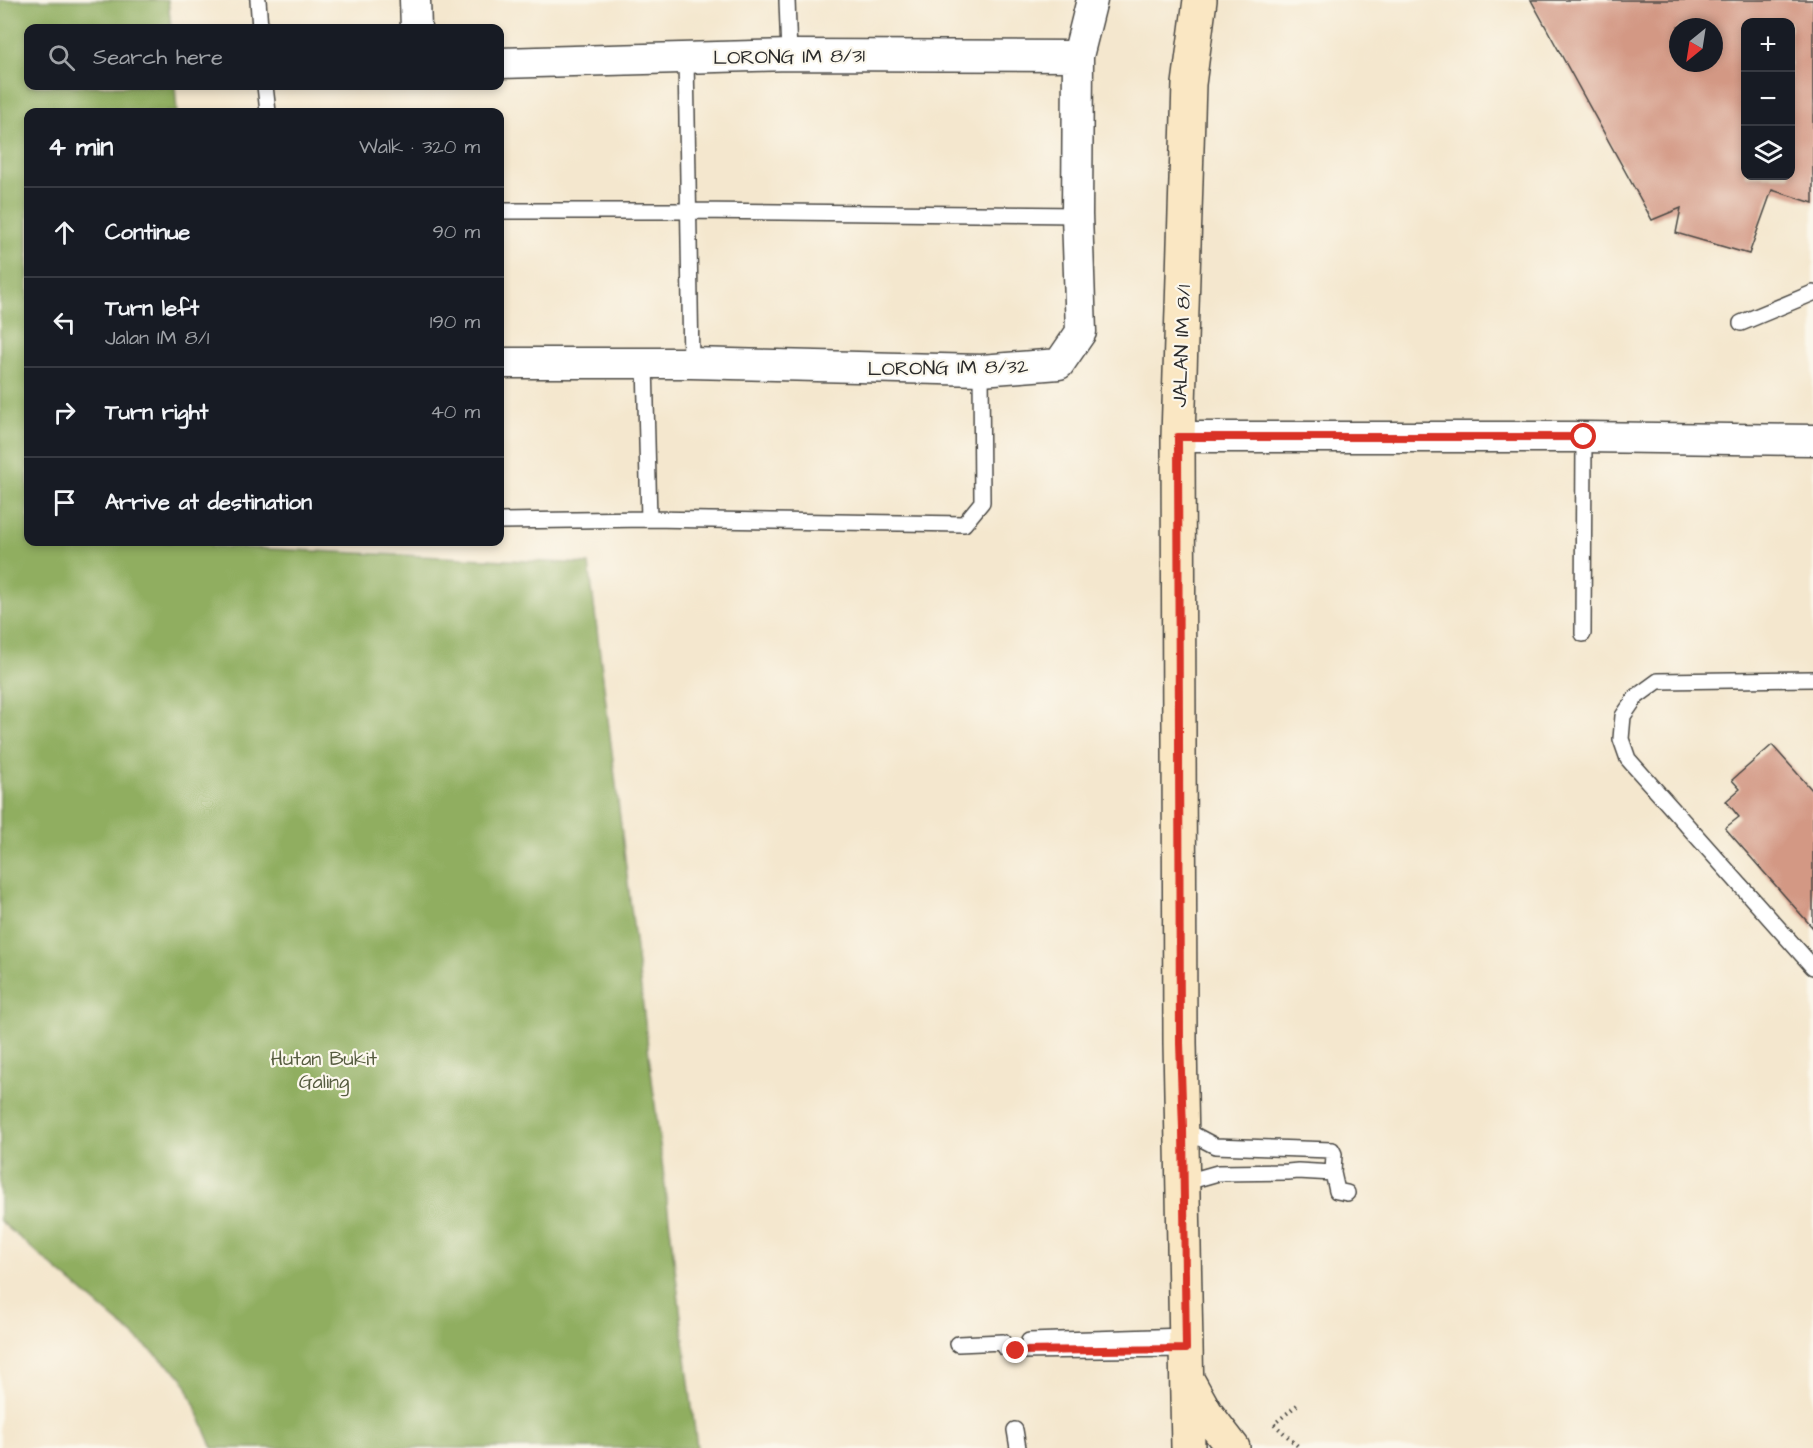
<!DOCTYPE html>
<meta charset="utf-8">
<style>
:root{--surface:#171b24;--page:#20242c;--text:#f1f3f6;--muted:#9ea1a6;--line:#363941}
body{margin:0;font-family:"Architects Daughter",sans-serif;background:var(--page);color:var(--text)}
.controls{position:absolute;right:18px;top:18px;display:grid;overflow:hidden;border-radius:12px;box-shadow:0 3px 9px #0003}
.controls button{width:54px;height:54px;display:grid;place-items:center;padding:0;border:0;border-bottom:2px solid var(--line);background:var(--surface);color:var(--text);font:30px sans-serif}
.compass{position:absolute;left:1669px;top:18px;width:54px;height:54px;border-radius:50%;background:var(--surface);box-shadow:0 3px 9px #0003;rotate:210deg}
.stop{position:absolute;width:18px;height:18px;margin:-14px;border:4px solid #d93025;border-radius:50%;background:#fff}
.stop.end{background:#d93025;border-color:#fff;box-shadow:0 2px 6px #0008}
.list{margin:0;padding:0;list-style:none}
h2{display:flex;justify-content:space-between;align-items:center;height:78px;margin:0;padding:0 24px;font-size:26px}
h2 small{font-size:20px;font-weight:400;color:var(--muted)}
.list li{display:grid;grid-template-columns:39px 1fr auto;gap:18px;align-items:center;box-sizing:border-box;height:90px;padding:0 24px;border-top:2px solid var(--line)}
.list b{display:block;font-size:22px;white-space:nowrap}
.list p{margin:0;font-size:20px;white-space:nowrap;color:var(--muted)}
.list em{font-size:20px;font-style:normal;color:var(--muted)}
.icon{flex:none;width:33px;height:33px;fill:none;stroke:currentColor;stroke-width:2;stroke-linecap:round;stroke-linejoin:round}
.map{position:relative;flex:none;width:1813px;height:1448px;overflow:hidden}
.search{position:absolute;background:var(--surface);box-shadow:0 3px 9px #0003;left:24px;top:24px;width:480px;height:66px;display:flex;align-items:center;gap:15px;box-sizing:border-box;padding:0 21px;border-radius:12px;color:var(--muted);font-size:22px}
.panel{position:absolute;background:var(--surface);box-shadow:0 3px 9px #0003;left:24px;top:108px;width:480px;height:438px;border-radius:12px}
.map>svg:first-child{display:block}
</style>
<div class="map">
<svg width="1813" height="1448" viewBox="0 0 1813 1448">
<rect width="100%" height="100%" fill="#fbf7ec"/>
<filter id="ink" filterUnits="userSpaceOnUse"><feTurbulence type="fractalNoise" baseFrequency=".0167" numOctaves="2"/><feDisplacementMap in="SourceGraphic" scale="12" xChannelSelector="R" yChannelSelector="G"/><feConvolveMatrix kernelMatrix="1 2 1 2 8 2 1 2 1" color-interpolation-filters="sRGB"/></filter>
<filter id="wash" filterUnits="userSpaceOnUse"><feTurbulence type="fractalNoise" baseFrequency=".008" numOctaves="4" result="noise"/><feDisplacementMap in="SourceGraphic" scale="24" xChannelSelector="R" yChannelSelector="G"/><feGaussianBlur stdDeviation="1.35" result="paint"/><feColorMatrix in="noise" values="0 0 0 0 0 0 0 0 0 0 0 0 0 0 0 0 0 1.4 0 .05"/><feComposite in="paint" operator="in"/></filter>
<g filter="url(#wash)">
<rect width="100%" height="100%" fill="#f4e7ce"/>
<!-- forest -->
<path fill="#90ae61" stroke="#5e6c46" stroke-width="1.5" d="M 0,0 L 168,0 L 171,28 L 28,28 L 28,86 L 175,86 L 177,112 L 28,112 L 28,542 L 211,542 L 211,546 L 589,564 L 697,1448 L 213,1448 L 183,1378 L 0,1221 Z"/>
<g id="blocks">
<!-- building -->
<path fill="#d39884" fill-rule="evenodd" d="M 1531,0 L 1813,0 L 1813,203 L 1772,190 L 1749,254 L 1676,233 L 1681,208 L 1652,220 ZM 1746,22 L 1790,22 L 1790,176 L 1746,176 ZM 1678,27 L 1714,27 L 1714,63 L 1678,63 Z
M 1772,745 L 1813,791 L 1813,928 L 1725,828 L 1739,817 L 1726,801 L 1740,789 L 1732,780 Z"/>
</g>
</g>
<g filter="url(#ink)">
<use href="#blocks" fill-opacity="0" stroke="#494743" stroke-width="1.5"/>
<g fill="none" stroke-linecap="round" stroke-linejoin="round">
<defs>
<path id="lane" d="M 258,0 L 260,28
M 787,0 L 789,55
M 686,58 L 691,363
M 265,86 L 268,112
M 500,211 L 689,211 L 1077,215
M 1741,323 L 1813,293
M 645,364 L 649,519
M 500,521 L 649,519 L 964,524 L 982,502 L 981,370
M 1583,634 L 1584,437
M 1813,679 L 1658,681 L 1636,697 L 1623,716 L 1621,739 L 1628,759 L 1813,967
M 1183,1129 L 1215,1146 L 1332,1150 L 1334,1154 L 1333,1173 L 1337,1191 L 1347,1193
M 1183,1183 L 1218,1173 L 1288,1172 L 1298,1171 L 1333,1173
M 1029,1341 L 1185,1336
M 958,1344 L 1003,1342 L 1004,1347 L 1016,1351 L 1186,1349
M 1015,1430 L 1018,1448"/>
<path id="street" d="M 415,0 L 416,28
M 500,63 L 789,55 L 1078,56
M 500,363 L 691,363 L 981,370 L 1059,364 L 1081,332 L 1077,215 L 1078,56 L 1092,0
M 1178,437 L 1584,437 L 1813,440"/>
<path id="secondary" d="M 1187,1379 L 1206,1413 L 1233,1448
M 1188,1448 L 1180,1043 L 1178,437 L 1189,84 L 1200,0"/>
</defs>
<!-- lane casing -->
<use href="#lane" stroke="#494743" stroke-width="18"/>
<!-- street casing -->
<use href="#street" stroke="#494743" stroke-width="33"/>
<!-- secondary casing -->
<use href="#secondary" stroke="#494743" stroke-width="36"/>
<!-- path -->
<path stroke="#494743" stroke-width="4" stroke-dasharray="1.5 4.5" stroke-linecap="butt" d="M 1297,1405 L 1274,1424 L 1300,1448"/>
<!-- lane -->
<use href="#lane" stroke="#fff" stroke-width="15"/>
<!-- street -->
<use href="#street" stroke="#fff" stroke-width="30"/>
<!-- secondary -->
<use href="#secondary" stroke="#fae7c3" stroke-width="33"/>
</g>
</g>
<g fill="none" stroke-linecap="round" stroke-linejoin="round" filter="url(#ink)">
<!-- route -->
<path stroke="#d93025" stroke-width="8" d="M 1016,1351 L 1186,1349 L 1183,1129 L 1180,1043 L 1178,437 L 1584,437"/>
</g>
<g text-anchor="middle" stroke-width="4.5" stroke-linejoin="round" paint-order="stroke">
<!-- street labels -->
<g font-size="20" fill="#2b2b2b" stroke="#fbf7ec">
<text transform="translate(789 56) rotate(-1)" y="7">LORONG IM 8/31</text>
<text transform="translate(1181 346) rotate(-88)" y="7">JALAN IM 8/1</text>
<text transform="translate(948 367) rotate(-1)" y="7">LORONG IM 8/32</text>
</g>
<!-- park labels -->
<g font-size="20" fill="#555b3f" stroke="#fbf7ec">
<text x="324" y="1065">Hutan Bukit<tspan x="324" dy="23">Galing</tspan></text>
</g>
</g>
</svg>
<div class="controls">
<button>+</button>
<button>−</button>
<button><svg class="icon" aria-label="layers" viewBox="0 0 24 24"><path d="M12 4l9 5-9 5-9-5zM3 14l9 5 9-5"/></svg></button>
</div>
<svg class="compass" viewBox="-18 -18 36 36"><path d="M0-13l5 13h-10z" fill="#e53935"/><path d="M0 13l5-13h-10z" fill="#9ea1a6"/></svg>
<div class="stop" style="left:1584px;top:437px"></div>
<div class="stop end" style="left:1016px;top:1351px"></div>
<div class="search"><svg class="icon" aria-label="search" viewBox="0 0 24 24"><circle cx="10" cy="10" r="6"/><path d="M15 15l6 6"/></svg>Search here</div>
<section class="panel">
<h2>4 min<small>Walk · 320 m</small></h2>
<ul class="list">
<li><svg class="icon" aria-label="ahead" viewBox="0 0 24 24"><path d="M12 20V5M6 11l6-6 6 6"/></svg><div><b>Continue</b></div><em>90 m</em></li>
<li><svg class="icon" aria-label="left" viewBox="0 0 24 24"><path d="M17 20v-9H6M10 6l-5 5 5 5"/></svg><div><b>Turn left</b><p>Jalan IM 8/1</p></div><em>190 m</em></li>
<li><svg class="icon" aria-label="right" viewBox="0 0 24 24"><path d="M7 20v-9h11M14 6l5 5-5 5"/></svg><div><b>Turn right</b></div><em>40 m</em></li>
<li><svg class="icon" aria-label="arrive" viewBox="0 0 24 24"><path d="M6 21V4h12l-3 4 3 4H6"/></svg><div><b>Arrive at destination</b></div></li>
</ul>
</section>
</div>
